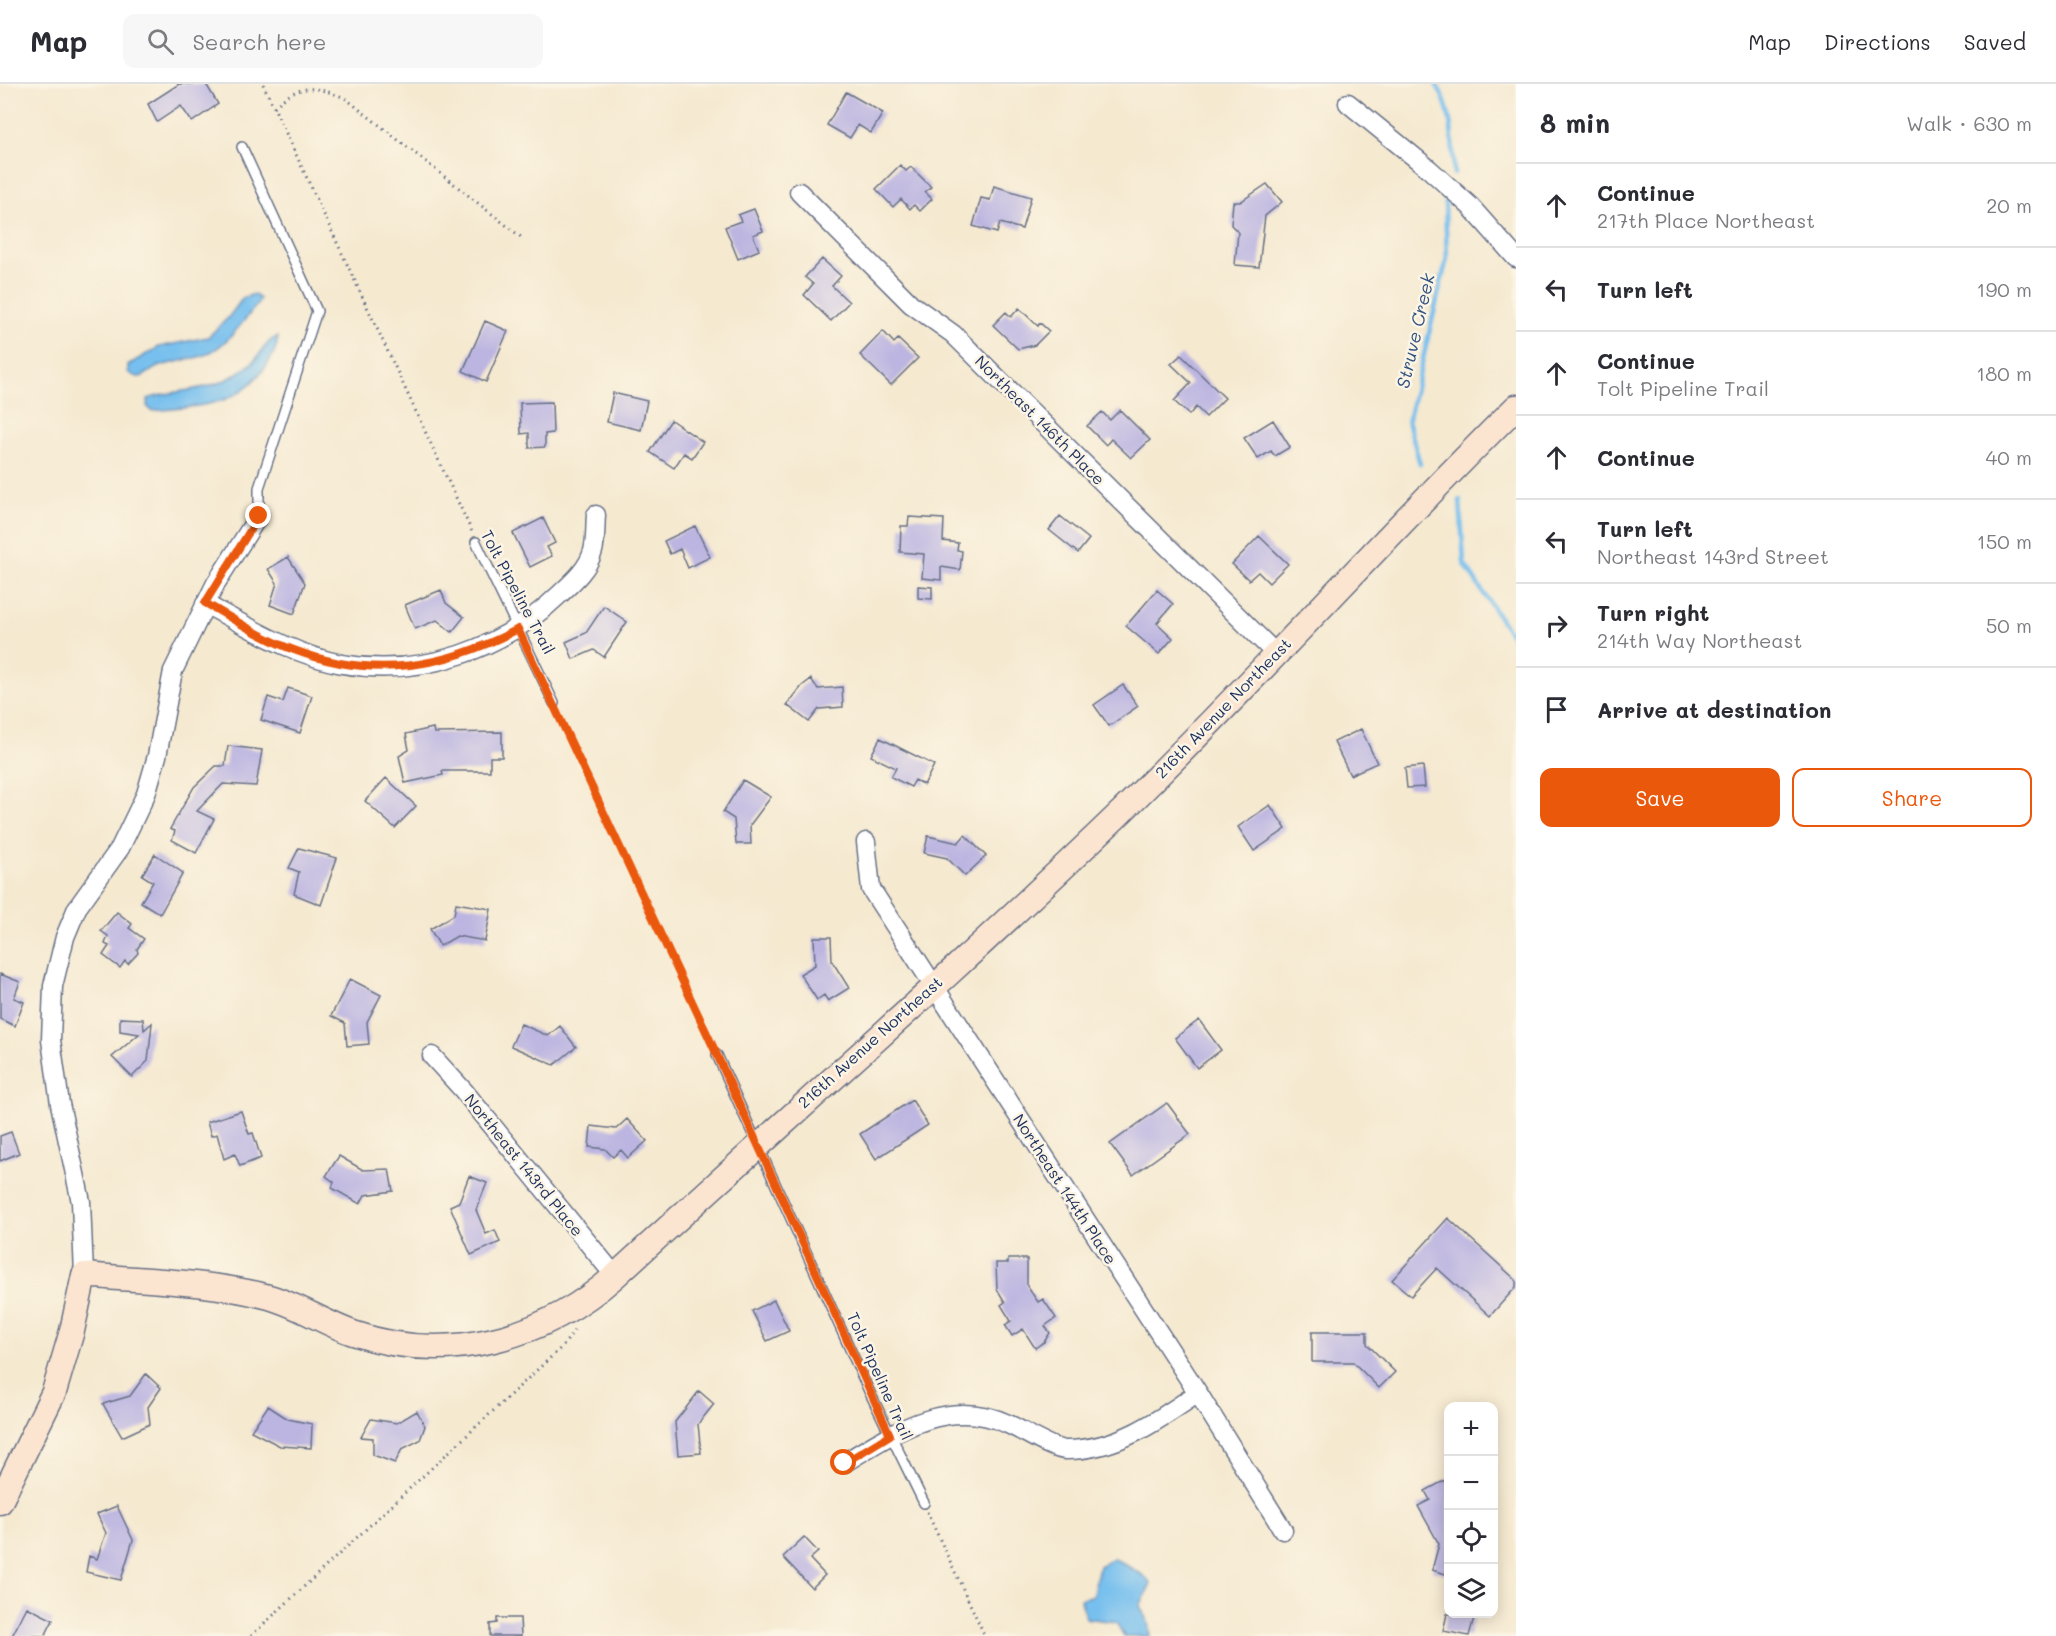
<!DOCTYPE html>
<meta charset="utf-8">
<style>
:root{--surface:#fff;--page:#f7f7f7;--text:#2b2b33;--muted:#7c7c81;--line:#e1e1e2;--accent:#ea580c}
body{margin:0;font-family:Mali,sans-serif;background:var(--page);color:var(--text)}
.controls{position:absolute;right:18px;bottom:18px;display:grid;overflow:hidden;border-radius:12px;box-shadow:0 3px 15px #0003}
.controls button{width:54px;height:54px;display:grid;place-items:center;padding:0;border:0;border-bottom:2px solid var(--line);background:var(--surface);color:var(--text);font:30px sans-serif}
.stop{position:absolute;width:18px;height:18px;margin:-14px;border:4px solid #ea580c;border-radius:50%;background:#fff}
.stop.end{background:#ea580c;border-color:#fff;box-shadow:0 2px 6px #0008}
.list{margin:0;padding:0;list-style:none}
h2{display:flex;justify-content:space-between;align-items:center;height:78px;margin:0;padding:0 24px;font-size:26px}
h2 small{font-size:20px;font-weight:400;color:var(--muted)}
.list li{display:grid;grid-template-columns:39px 1fr auto;gap:18px;align-items:center;box-sizing:border-box;height:84px;padding:0 24px;border-top:2px solid var(--line)}
.list b{display:block;font-size:22px;white-space:nowrap}
.list p{margin:0;font-size:20px;white-space:nowrap;color:var(--muted)}
.list em{font-size:20px;font-style:normal;color:var(--muted)}
.actions{display:flex;gap:12px;padding:18px 24px}
.actions a{flex:1;padding:14px 0;border:2px solid var(--accent);border-radius:12px;text-align:center;font-size:21px;color:var(--accent)}
.actions .main{background:var(--accent);color:#fff}
.icon{flex:none;width:33px;height:33px;fill:none;stroke:currentColor;stroke-width:2;stroke-linecap:round;stroke-linejoin:round}
.map{position:relative;flex:none;width:1516px;height:1552px;overflow:hidden}
header{display:flex;align-items:center;gap:36px;box-sizing:border-box;height:84px;padding:0 30px;background:var(--surface);border-bottom:2px solid var(--line)}
header strong{font-size:28px}
nav{display:flex;gap:33px;margin-inline-start:auto;font-size:21px}
.search{width:420px;height:54px;background:var(--page);display:flex;align-items:center;gap:15px;box-sizing:border-box;padding:0 21px;border-radius:12px;color:var(--muted);font-size:22px}
main{display:flex}
aside{flex:1;background:var(--surface)}
.map>svg:first-child{display:block}
</style>
<header>
<strong>Map</strong>
<div class="search"><svg class="icon" aria-label="search" viewBox="0 0 24 24"><circle cx="10" cy="10" r="6"/><path d="M15 15l6 6"/></svg>Search here</div>
<nav><a>Map</a><a>Directions</a><a>Saved</a></nav>
</header>
<main>
<div class="map">
<svg width="1516" height="1552" viewBox="0 0 1516 1552">
<rect width="100%" height="100%" fill="#fcf5e5"/>
<filter id="ink" filterUnits="userSpaceOnUse"><feTurbulence type="fractalNoise" baseFrequency=".0167" numOctaves="2"/><feDisplacementMap in="SourceGraphic" scale="12" xChannelSelector="R" yChannelSelector="G"/><feConvolveMatrix kernelMatrix="1 2 1 2 8 2 1 2 1" color-interpolation-filters="sRGB"/></filter>
<filter id="wash" filterUnits="userSpaceOnUse"><feTurbulence type="fractalNoise" baseFrequency=".008" numOctaves="4" result="noise"/><feDisplacementMap in="SourceGraphic" scale="24" xChannelSelector="R" yChannelSelector="G"/><feGaussianBlur stdDeviation="1.35" result="paint"/><feColorMatrix in="noise" values="0 0 0 0 0 0 0 0 0 0 0 0 0 0 0 0 0 1.4 0 .05"/><feComposite in="paint" operator="in"/></filter>
<g filter="url(#wash)">
<rect width="100%" height="100%" fill="#f5e9d0"/>
<!-- water -->
<path fill="#76bfee" stroke="#4877a6" stroke-width="1.5" d="M 254,210 L 260,215 L 257,221 C 241,239 227,263 202,272 C 188,276 174,278 160,282 C 146,287 143,300 128,288 L 128,281 L 159,263 L 208,253 L 228,234 L 243,214 Z
M 278,253 C 276,278 249,306 226,315 C 204,323 175,325 152,327 L 147,322 L 148,315 C 175,305 208,308 233,292 C 239,288 247,284 252,279 C 261,271 267,255 278,253 Z
M 1114,1474 C 1127,1483 1141,1487 1151,1499 L 1140,1522 L 1148,1539 L 1150,1552 L 1124,1552 L 1116,1538 L 1085,1534 L 1081,1515 L 1093,1511 L 1099,1482 Z"/>
<g fill="none" stroke-linecap="round" stroke-linejoin="round">
<!-- stream -->
<path stroke="#76bfee" stroke-width="4.5" d="M 1436,0 C 1454,27 1452,59 1454,90
M 1420,380 L 1408,337 L 1447,174 L 1445,118
M 1460,416 L 1464,479 L 1516,559"/>
</g>
<g id="blocks">
<!-- building -->
<path fill="#bcb5e1" d="M 179,0 L 206,0 L 218,20 L 192,38 L 181,22 L 157,38 L 148,20 Z
M 846,8 L 883,29 L 871,49 L 858,41 L 850,54 L 827,41 Z
M 900,81 L 906,87 L 911,83 L 931,103 L 925,108 L 932,115 L 920,127 L 914,121 L 910,125 L 901,115 L 893,123 L 876,105 Z
M 1267,100 L 1282,118 L 1265,132 L 1259,183 L 1235,181 L 1238,148 L 1231,141 L 1233,118 L 1240,118 Z
M 994,102 L 1031,113 L 1022,145 L 1000,139 L 997,149 L 973,142 L 981,114 L 990,116 Z
M 754,125 L 763,147 L 753,151 L 759,166 L 738,175 L 725,143 L 741,137 L 738,131 Z
M 822,175 L 841,192 L 832,202 L 849,218 L 831,237 L 804,211 L 813,200 L 805,193 Z
M 1019,224 L 1038,242 L 1040,239 L 1049,247 L 1035,261 L 1018,265 L 993,241 L 1006,228 L 1011,233 Z
M 485,237 L 508,247 L 486,298 L 463,287 Z
M 883,247 L 894,259 L 898,255 L 918,274 L 891,301 L 860,271 Z
M 1181,271 L 1225,314 L 1206,333 L 1196,323 L 1189,331 L 1174,317 L 1191,299 L 1171,280 Z
M 613,309 L 647,317 L 641,346 L 607,338 Z
M 552,318 L 553,349 L 545,350 L 545,363 L 529,364 L 529,349 L 521,350 L 520,319 Z
M 1120,326 L 1150,356 L 1131,374 L 1111,355 L 1106,361 L 1087,342 L 1102,328 L 1110,336 Z
M 671,336 L 703,358 L 692,374 L 684,369 L 674,384 L 650,368 Z
M 1273,336 L 1290,363 L 1275,372 L 1271,367 L 1258,375 L 1244,354 Z
M 1060,432 L 1089,455 L 1078,469 L 1049,446 Z
M 909,433 L 944,435 L 943,457 L 958,459 L 957,466 L 962,467 L 960,486 L 941,483 L 941,496 L 922,494 L 924,470 L 900,468 L 901,442 L 908,442 Z
M 543,434 L 555,459 L 547,463 L 552,472 L 530,483 L 513,449 Z
M 695,442 L 710,473 L 688,484 L 680,465 L 670,470 L 664,457 Z
M 1259,452 L 1288,480 L 1269,499 L 1258,488 L 1249,496 L 1232,480 Z
M 288,473 L 305,499 L 294,530 L 270,521 L 277,499 L 268,485 Z
M 918,502 L 932,503 L 932,515 L 918,514 Z
M 441,506 L 446,519 L 464,533 L 452,548 L 437,536 L 415,545 L 405,521 Z
M 1157,506 L 1173,520 L 1157,539 L 1173,554 L 1159,570 L 1126,542 Z
M 604,522 L 627,538 L 604,573 L 594,566 L 573,575 L 566,558 L 586,549 Z
M 811,595 L 818,605 L 842,603 L 843,623 L 819,625 L 809,638 L 787,621 L 802,602 Z
M 1123,601 L 1138,622 L 1109,642 L 1094,621 Z
M 288,604 L 312,612 L 300,649 L 261,636 L 268,613 L 283,618 Z
M 433,644 L 434,649 L 502,648 L 502,673 L 490,673 L 490,687 L 442,687 L 443,691 L 405,699 L 399,672 L 409,666 L 406,650 Z
M 1361,645 L 1377,679 L 1350,691 L 1334,658 Z
M 880,654 L 934,681 L 924,701 L 915,696 L 911,703 L 891,693 L 896,684 L 871,672 Z
M 228,662 L 262,666 L 256,702 L 223,700 L 197,727 L 214,735 L 196,769 L 172,756 L 175,747 L 170,745 L 194,703 L 216,682 L 225,682 Z
M 1423,682 L 1425,703 L 1407,704 L 1405,684 Z
M 386,694 L 416,722 L 395,744 L 365,717 Z
M 743,696 L 771,713 L 750,741 L 751,760 L 736,760 L 734,735 L 723,728 Z
M 1270,721 L 1286,745 L 1254,767 L 1238,743 Z
M 965,751 L 986,772 L 965,792 L 947,774 L 924,769 L 928,752 L 958,759 Z
M 299,764 L 337,774 L 321,821 L 294,810 L 299,788 L 289,784 Z
M 155,770 L 183,789 L 160,830 L 141,818 L 153,798 L 142,791 Z
M 456,819 L 491,825 L 485,857 L 457,852 L 440,862 L 430,845 L 454,831 Z
M 117,828 L 132,840 L 129,844 L 144,855 L 137,865 L 138,869 L 128,880 L 125,877 L 120,884 L 103,871 L 109,862 L 105,860 L 108,852 L 101,847 Z
M 814,853 L 831,853 L 832,877 L 849,904 L 828,917 L 824,911 L 817,916 L 800,890 L 815,881 Z
M 0,890 L 20,898 L 14,914 L 24,918 L 15,942 L 0,935 Z
M 350,895 L 381,911 L 367,938 L 369,960 L 347,962 L 345,939 L 331,932 Z
M 120,934 L 143,935 L 144,946 L 152,939 L 148,977 L 132,993 L 112,973 L 139,950 L 120,947 Z
M 1199,936 L 1221,966 L 1197,984 L 1175,954 Z
M 521,940 L 548,952 L 560,942 L 576,963 L 554,981 L 511,962 Z
M 912,1016 L 928,1041 L 876,1075 L 860,1050 Z
M 1167,1019 L 1190,1050 L 1133,1091 L 1110,1060 Z
M 241,1027 L 249,1050 L 253,1049 L 261,1074 L 240,1082 L 235,1070 L 224,1075 L 217,1050 L 211,1052 L 207,1038 Z
M 627,1035 L 647,1057 L 628,1074 L 621,1066 L 613,1073 L 605,1065 L 589,1063 L 591,1042 L 616,1045 Z
M 11,1048 L 19,1069 L 0,1077 L 0,1052 Z
M 339,1072 L 363,1086 L 389,1085 L 393,1107 L 365,1111 L 360,1120 L 332,1104 L 334,1098 L 326,1092 Z
M 469,1092 L 487,1099 L 476,1126 L 486,1150 L 495,1146 L 500,1158 L 471,1171 L 450,1122 L 459,1118 Z
M 1448,1134 L 1516,1196 L 1516,1203 L 1490,1232 L 1437,1184 L 1411,1212 L 1392,1196 Z
M 1008,1175 L 1027,1175 L 1027,1202 L 1038,1218 L 1043,1215 L 1056,1234 L 1045,1242 L 1050,1249 L 1044,1258 L 1035,1264 L 1023,1245 L 1012,1252 L 1005,1241 L 1011,1237 L 1001,1221 L 1005,1218 L 997,1205 L 996,1179 L 1008,1179 Z
M 774,1216 L 789,1247 L 767,1257 L 752,1227 Z
M 1312,1248 L 1367,1248 L 1367,1260 L 1395,1288 L 1379,1304 L 1353,1278 L 1312,1278 Z
M 146,1290 L 161,1304 L 148,1323 L 150,1340 L 122,1353 L 103,1320 L 130,1312 Z
M 699,1307 L 714,1320 L 698,1340 L 701,1369 L 678,1371 L 675,1338 Z
M 268,1322 L 288,1335 L 312,1340 L 311,1364 L 280,1362 L 251,1347 Z
M 417,1327 L 425,1342 L 420,1356 L 402,1365 L 395,1379 L 373,1371 L 373,1354 L 361,1353 L 371,1335 L 397,1339 Z
M 1449,1394 L 1449,1491 L 1432,1486 L 1439,1460 L 1418,1422 L 1430,1416 L 1425,1407 Z
M 117,1422 L 133,1456 L 121,1496 L 86,1488 L 89,1472 L 97,1475 L 106,1449 L 97,1430 Z
M 804,1453 L 818,1468 L 810,1475 L 825,1491 L 812,1504 L 783,1473 Z
M 27,1523 L 53,1536 L 45,1552 L 12,1552 Z
M 1447,1530 L 1475,1530 L 1469,1552 L 1443,1547 Z
M 497,1534 L 520,1534 L 521,1552 L 490,1552 L 490,1540 L 497,1539 Z"/>
</g>
</g>
<g filter="url(#ink)">
<use href="#blocks" fill-opacity="0" stroke="#677086" stroke-width="1.5"/>
<g fill="none" stroke-linecap="round" stroke-linejoin="round">
<defs>
<path id="lane" d="M 242,63 L 317,227 L 259,404 L 259,431
M 476,458 L 554,619
M 717,971 L 869,1307 L 924,1419"/>
<path id="street" d="M 1348,19 L 1429,85 L 1470,122 L 1516,174
M 799,108 L 911,220 L 953,250 L 1276,570
M 205,520 C 249,543 293,571 342,580 C 422,594 503,565 560,510 C 573,498 588,485 593,467 C 596,456 595,442 596,431
M 866,758 L 871,805 L 1198,1309 L 1283,1446
M 432,972 L 463,1006 L 615,1192
M 84,1191 L 81,1118 L 60,1020 L 51,956 L 53,902 L 65,853 L 77,824 L 120,764 L 146,710 L 157,672 L 173,587 L 216,499 L 259,431
M 844,1379 C 894,1348 948,1312 1008,1340 C 1022,1346 1053,1366 1066,1366 C 1117,1366 1158,1337 1198,1309"/>
<path id="secondary" d="M 0,1418 L 54,1308 L 72,1247 L 84,1191 C 145,1197 209,1197 269,1213 C 298,1221 324,1239 353,1249 C 445,1281 543,1256 615,1192 C 782,1039 953,890 1116,733 C 1253,600 1380,457 1516,323"/>
</defs>
<!-- lane casing -->
<use href="#lane" stroke="#677086" stroke-width="12"/>
<!-- street casing -->
<use href="#street" stroke="#677086" stroke-width="21"/>
<!-- secondary casing -->
<use href="#secondary" stroke="#677086" stroke-width="27"/>
<!-- path -->
<path stroke="#677086" stroke-width="3" stroke-dasharray="1.5 4.5" stroke-linecap="butt" d="M 263,0 L 473,450
M 274,23 C 299,0 313,1 345,14 L 521,153
M 558,628 L 713,962
M 927,1428 L 985,1552
M 251,1552 L 564,1261 L 576,1243"/>
<!-- lane -->
<use href="#lane" stroke="#fff" stroke-width="9"/>
<!-- street -->
<use href="#street" stroke="#fff" stroke-width="18"/>
<!-- secondary -->
<use href="#secondary" stroke="#fce5d0" stroke-width="24"/>
</g>
</g>
<g fill="none" stroke-linecap="round" stroke-linejoin="round" filter="url(#ink)">
<!-- route -->
<path stroke="#ea580c" stroke-width="8" d="M 259,432 L 205,519 C 234,535 263,555 294,566 C 373,596 445,584 518,545 L 717,971 L 890,1351 L 844,1379"/>
</g>
<g text-anchor="middle" stroke-width="5" stroke-linejoin="round" paint-order="stroke">
<!-- street labels -->
<g font-size="16" fill="#1b2f5e" stroke="#fcf5e5">
<text transform="translate(1040 336) rotate(45)" y="6">Northeast 146th Place</text>
<text transform="translate(518 508) rotate(62)" y="6">Tolt Pipeline Trail</text>
<text transform="translate(1223 624) rotate(-46)" y="6">216th Avenue Northeast</text>
<text transform="translate(870 958) rotate(-42)" y="6">216th Avenue Northeast</text>
<text transform="translate(524 1081) rotate(51)" y="6">Northeast 143rd Place</text>
<text transform="translate(1065 1105) rotate(57)" y="6">Northeast 144th Place</text>
<text transform="translate(880 1292) rotate(66)" y="6">Tolt Pipeline Trail</text>
</g>
<!-- water labels -->
<g font-size="18" font-style="italic" fill="#325382" stroke="#fcf5e5">
<text transform="translate(1416 247) rotate(-77)" y="6">Struve Creek</text>
</g>
</g>
</svg>
<div class="controls">
<button>+</button>
<button>−</button>
<button><svg class="icon" aria-label="locate" viewBox="0 0 24 24"><circle cx="12" cy="12" r="6"/><path d="M12 2v4M12 18v4M2 12h4M18 12h4"/></svg></button>
<button><svg class="icon" aria-label="layers" viewBox="0 0 24 24"><path d="M12 4l9 5-9 5-9-5zM3 14l9 5 9-5"/></svg></button>
</div>
<div class="stop" style="left:844px;top:1379px"></div>
<div class="stop end" style="left:259px;top:432px"></div>
</div>
<aside>
<h2>8 min<small>Walk · 630 m</small></h2>
<ul class="list">
<li><svg class="icon" aria-label="ahead" viewBox="0 0 24 24"><path d="M12 20V5M6 11l6-6 6 6"/></svg><div><b>Continue</b><p>217th Place Northeast</p></div><em>20 m</em></li>
<li><svg class="icon" aria-label="left" viewBox="0 0 24 24"><path d="M17 20v-9H6M10 6l-5 5 5 5"/></svg><div><b>Turn left</b></div><em>190 m</em></li>
<li><svg class="icon" aria-label="ahead" viewBox="0 0 24 24"><path d="M12 20V5M6 11l6-6 6 6"/></svg><div><b>Continue</b><p>Tolt Pipeline Trail</p></div><em>180 m</em></li>
<li><svg class="icon" aria-label="ahead" viewBox="0 0 24 24"><path d="M12 20V5M6 11l6-6 6 6"/></svg><div><b>Continue</b></div><em>40 m</em></li>
<li><svg class="icon" aria-label="left" viewBox="0 0 24 24"><path d="M17 20v-9H6M10 6l-5 5 5 5"/></svg><div><b>Turn left</b><p>Northeast 143rd Street</p></div><em>150 m</em></li>
<li><svg class="icon" aria-label="right" viewBox="0 0 24 24"><path d="M7 20v-9h11M14 6l5 5-5 5"/></svg><div><b>Turn right</b><p>214th Way Northeast</p></div><em>50 m</em></li>
<li><svg class="icon" aria-label="arrive" viewBox="0 0 24 24"><path d="M6 21V4h12l-3 4 3 4H6"/></svg><div><b>Arrive at destination</b></div></li>
</ul>
<div class="actions"><a class="main">Save</a><a>Share</a></div>
</aside>
</main>
